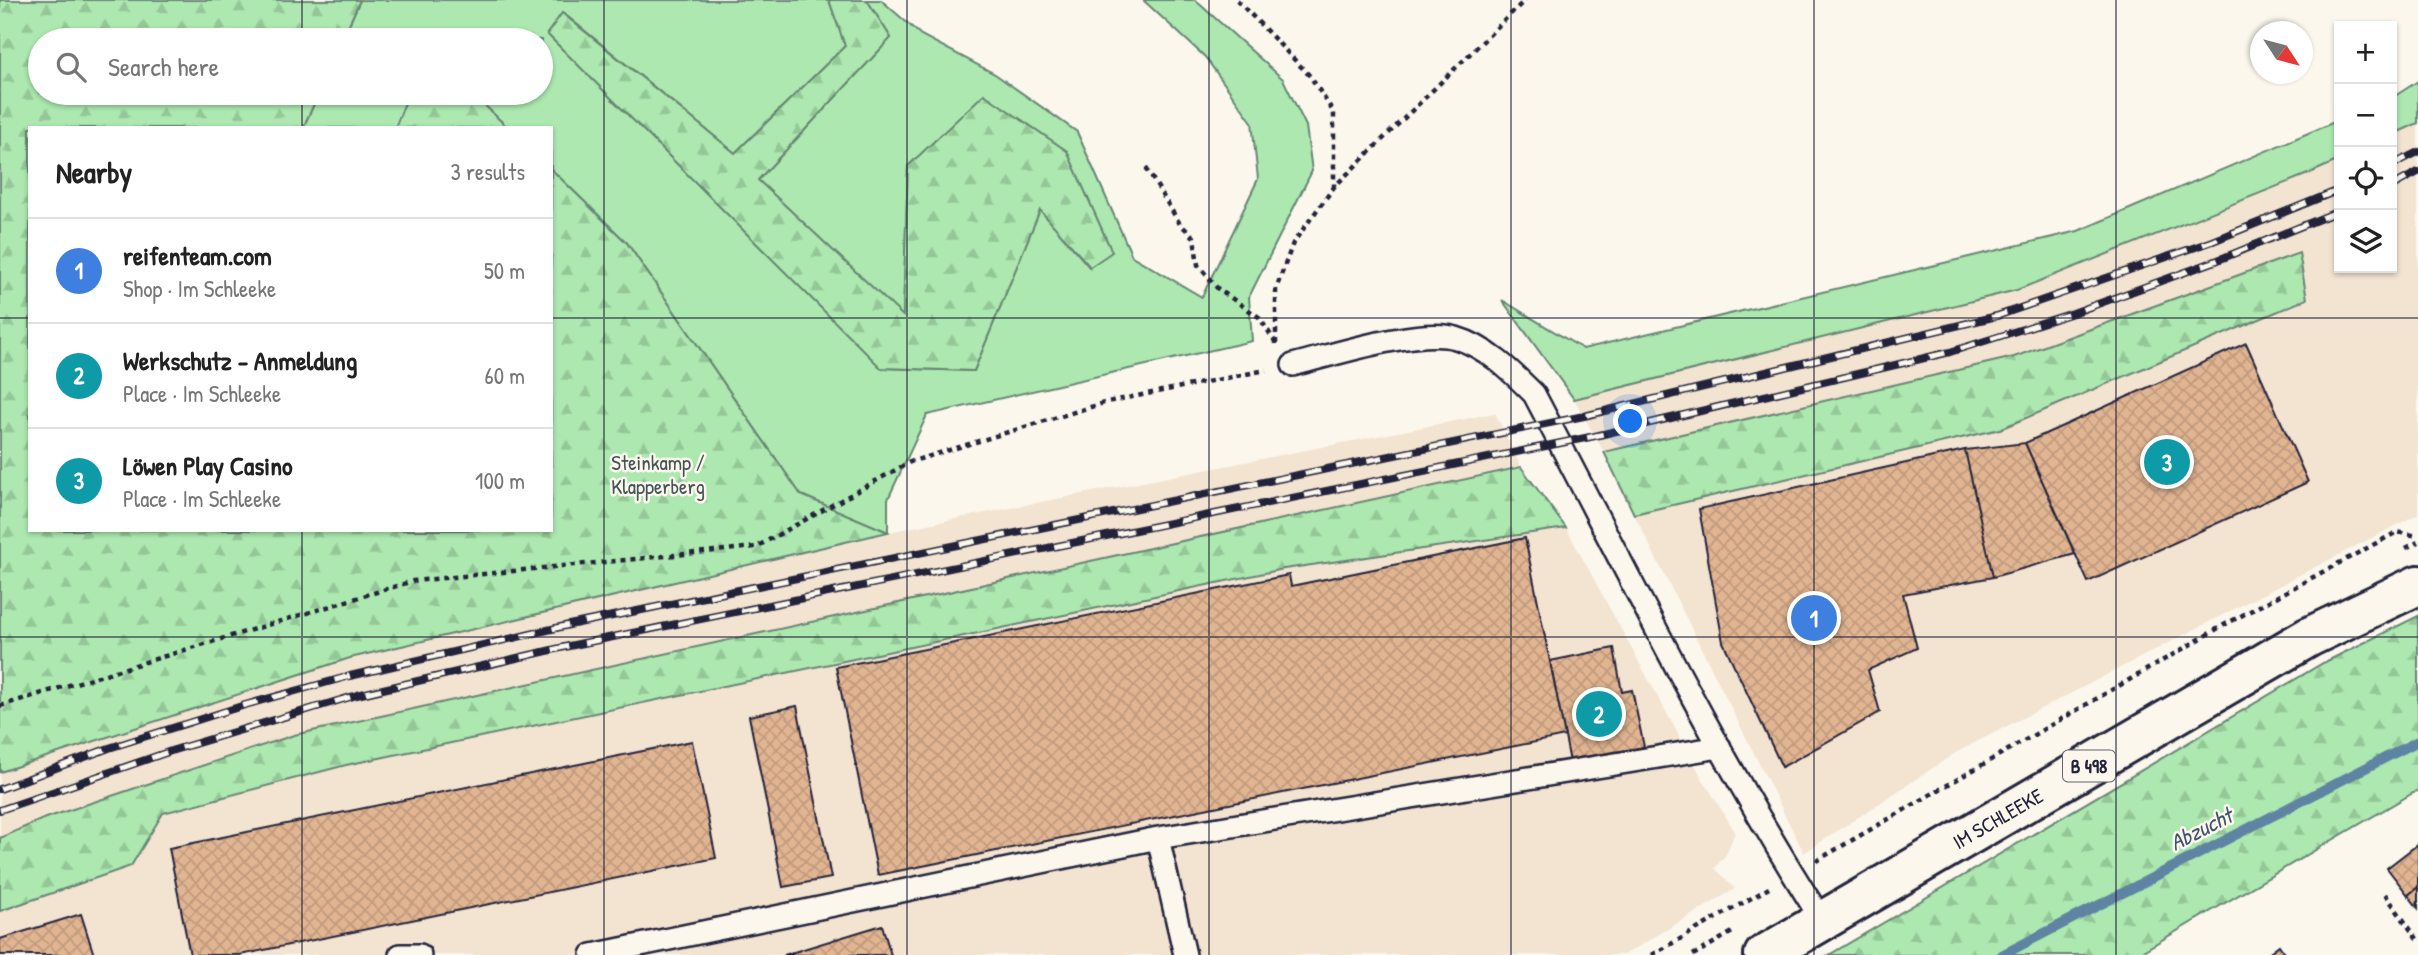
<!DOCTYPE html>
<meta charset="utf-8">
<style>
:root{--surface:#fff;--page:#f2f2f2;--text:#222;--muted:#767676;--line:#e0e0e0;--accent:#0b8043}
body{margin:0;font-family:"Patrick Hand",sans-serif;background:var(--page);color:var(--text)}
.controls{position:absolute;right:21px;top:21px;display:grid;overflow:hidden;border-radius:0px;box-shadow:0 2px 5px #0004}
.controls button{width:63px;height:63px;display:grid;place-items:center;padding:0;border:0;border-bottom:2px solid var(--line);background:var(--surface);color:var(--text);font:35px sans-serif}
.compass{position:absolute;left:2250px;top:21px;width:63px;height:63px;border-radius:50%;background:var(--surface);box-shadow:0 2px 5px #0004;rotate:126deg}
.you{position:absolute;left:1631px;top:422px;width:24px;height:24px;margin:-18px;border:5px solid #fff;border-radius:50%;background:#1a73e8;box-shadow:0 0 0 10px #1a73e833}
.badge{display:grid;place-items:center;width:46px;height:46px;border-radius:50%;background:var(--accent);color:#fff;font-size:23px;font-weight:700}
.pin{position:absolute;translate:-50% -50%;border:4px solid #fff;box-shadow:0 2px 7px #0006}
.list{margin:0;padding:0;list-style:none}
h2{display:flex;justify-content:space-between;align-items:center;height:91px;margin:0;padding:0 28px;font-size:30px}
h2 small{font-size:23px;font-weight:400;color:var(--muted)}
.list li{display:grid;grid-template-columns:46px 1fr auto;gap:21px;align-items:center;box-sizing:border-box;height:105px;padding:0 28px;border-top:2px solid var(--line)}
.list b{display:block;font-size:26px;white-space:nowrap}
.list p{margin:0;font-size:23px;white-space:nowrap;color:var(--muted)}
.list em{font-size:23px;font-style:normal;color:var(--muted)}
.icon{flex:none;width:38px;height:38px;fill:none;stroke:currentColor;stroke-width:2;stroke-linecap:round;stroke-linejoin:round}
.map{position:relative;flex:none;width:2418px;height:955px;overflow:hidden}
.search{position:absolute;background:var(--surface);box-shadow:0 2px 5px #0004;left:28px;top:28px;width:525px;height:77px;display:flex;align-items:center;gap:18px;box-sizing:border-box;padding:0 24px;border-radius:38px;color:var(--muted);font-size:26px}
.panel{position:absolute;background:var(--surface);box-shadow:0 2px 5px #0004;left:28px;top:126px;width:525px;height:406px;border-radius:0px}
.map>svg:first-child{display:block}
</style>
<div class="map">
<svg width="2418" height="955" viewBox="0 0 2418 955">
<defs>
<pattern id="forest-firs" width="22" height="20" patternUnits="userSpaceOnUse" patternTransform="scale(1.75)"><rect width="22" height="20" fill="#ace8af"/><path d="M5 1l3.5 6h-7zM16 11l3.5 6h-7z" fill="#94c797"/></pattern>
<pattern id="building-cross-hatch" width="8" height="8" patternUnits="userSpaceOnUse" patternTransform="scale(1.75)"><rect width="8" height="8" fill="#e1b591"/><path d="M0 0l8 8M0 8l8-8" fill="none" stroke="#c19b7e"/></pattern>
</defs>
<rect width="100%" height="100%" fill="#fbf7ec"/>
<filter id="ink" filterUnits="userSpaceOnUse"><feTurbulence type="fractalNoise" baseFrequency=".0143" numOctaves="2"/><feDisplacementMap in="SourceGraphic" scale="14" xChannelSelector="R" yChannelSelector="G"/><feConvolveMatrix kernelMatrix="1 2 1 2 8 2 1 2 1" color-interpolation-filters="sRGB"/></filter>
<g filter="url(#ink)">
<!-- built -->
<path fill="#f3e3d1" d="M 2418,123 L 2418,514 L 1957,752 L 1804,853 L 1634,514 L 2000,429 L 2307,299 L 2299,254 L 2014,357 L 1604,452 L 1574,399 L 2017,290 L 2308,174 L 2339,160 L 2339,268 L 2392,268 L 2392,135 Z
M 1495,413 L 1521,467 L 294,735 L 43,819 L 0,838 L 0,772 L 350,658 L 888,532 Z
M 1566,528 L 1702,778 L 1735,832 L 1727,853 L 1715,868 L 1735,889 L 1624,955 L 0,955 L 0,911 L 131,866 L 162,813 L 346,765 L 1284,569 Z"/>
<!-- grass -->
<path fill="#ace8af" stroke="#678575" stroke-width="2" d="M 360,0 L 829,0 L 845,46 L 735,153 L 563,13 L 547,34 L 882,368 L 974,371 L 1040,209 L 1089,267 L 1067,151 L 908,166 L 903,317 L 758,180 L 891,38 L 867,0 L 881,0 L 921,35 L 995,74 L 1077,132 L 1132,256 L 1202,297 L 1258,179 L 1252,122 L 1205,57 L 1143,0 L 1195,0 L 1283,79 L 1306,126 L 1312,171 L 1249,297 L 1252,341 L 927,415 L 888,499 L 888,532 L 801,495 L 627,243 L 551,169 L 551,128 L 508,128 L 472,93 L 541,93 L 541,40 L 342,40 Z
M 2418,81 L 2418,123 L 2392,135 L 2392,98 Z
M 319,93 L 409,93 L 395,128 L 303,128 Z
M 2339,120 L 2339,160 L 2308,174 L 2017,290 L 1574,399 L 1502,300 L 1583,349 L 2078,231 Z"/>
<!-- forest -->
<path fill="url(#forest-firs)" stroke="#678575" stroke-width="2" d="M 0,0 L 360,0 L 342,40 L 40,40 L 40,93 L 319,93 L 303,128 L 30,128 L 30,530 L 551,530 L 551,169 L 627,243 L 801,495 L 888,532 L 350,658 L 0,772 Z
M 829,0 L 867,0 L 891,38 L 758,180 L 903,316 L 908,166 L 984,94 L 1067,151 L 1112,252 L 1090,267 L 1040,210 L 974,371 L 881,368 L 547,34 L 562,13 L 735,153 L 845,46 Z
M 409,93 L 472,93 L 508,128 L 395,128 Z
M 2299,253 L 2307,299 L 2000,429 L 1634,514 L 1604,452 L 2014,357 Z
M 1521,467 L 1566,528 L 1284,569 L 346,765 L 163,813 L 131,866 L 0,911 L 0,838 L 43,819 L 294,735 Z
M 2418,616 L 2418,790 L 2136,955 L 1829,955 L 2323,663 Z"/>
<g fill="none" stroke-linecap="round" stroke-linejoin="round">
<!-- stream -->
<path stroke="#5f84a3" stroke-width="10" d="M 2002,955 L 2418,741"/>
</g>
<!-- building -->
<path fill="url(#building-cross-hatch)" stroke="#22223b" stroke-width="2" d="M 2246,343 L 2308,482 L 2088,582 L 2025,443 Z
M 2025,443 L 2075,554 L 1993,577 L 1965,450 Z
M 1965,450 L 1993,577 L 1903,594 L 1917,648 L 1868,670 L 1880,712 L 1782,767 L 1723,642 L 1699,509 Z
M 1525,538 L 1565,736 L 878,875 L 836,667 L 1289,575 L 1291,586 Z
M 1614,648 L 1622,692 L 1632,690 L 1644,747 L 1570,762 L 1550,661 Z
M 797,706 L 831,878 L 783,887 L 749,716 Z
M 692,741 L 716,858 L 240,955 L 190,955 L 169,848 Z
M 2418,844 L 2418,887 L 2408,895 L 2387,868 Z
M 2418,887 L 2418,908 L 2408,895 Z
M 81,914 L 94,955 L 0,955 L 0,939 Z
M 882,925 L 891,955 L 784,955 Z
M 2279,945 L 2286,955 L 2266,955 Z"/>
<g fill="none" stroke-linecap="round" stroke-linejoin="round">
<defs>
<path id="lane" d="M 1293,365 C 1332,355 1420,327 1456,338 C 1487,347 1512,372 1534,394 C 1627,571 1715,753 1823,922
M 1158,838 L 1185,955
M 400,955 L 420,955
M 592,955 L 1158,838 L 1720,747"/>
<path id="primary" d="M 1764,955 L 2309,637 L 2418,585"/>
</defs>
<!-- lane casing -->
<use href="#lane" stroke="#22223b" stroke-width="26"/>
<!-- primary casing -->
<use href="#primary" stroke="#22223b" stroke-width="44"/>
<!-- path -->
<path stroke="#22223b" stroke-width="4.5" stroke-dasharray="5 5" stroke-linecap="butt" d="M 1237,0 L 1310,76 L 1334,113 L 1334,186
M 1146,168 L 1180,224 L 1194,237 L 1198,265 L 1218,289 L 1259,317 L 1276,343
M 1276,344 L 1276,289 L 1293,243 L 1334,187 L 1525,0
M 2406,548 L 2418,542
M 0,706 L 413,581 L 756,547 L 910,462 L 1107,402 L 1266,370
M 1816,861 L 2224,625 L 2397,532 L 2418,536
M 2385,894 L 2418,940
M 1652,955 L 1769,888
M 1693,955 L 1736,930"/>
<!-- lane -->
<use href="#lane" stroke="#fbf7ec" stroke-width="21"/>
<!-- primary -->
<use href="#primary" stroke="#fbf7ec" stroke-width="38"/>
<defs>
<path id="rail" d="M 2392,165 L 2418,152
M 2392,186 L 2418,172
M 0,789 L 109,748 L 245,705 L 350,676 L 569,625 L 1584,416 L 1997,316 L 2213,241 L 2339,190
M 0,810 L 174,750 L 357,695 L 569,646 L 1595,436 L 1950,352 L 2073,313 L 2213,262 L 2339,211"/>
</defs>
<!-- rail casing -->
<use href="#rail" stroke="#22223b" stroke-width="8"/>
<!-- rail -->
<use href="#rail" stroke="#fbf7ec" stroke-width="5" stroke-dasharray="16" stroke-linecap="butt"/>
</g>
</g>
<!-- grid -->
<path fill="none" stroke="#22223b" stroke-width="2" stroke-opacity="0.55" d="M 302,0 L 302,40M 604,0 L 604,955M 907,0 L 907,955M 1209,0 L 1209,955M 1511,0 L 1511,955M 1814,0 L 1814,955M 2116,0 L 2116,955M 302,93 L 302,128M 0,318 L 30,318M 551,318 L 2418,318M 302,530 L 302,955M 0,637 L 2418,637"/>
<g text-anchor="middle" stroke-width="5" stroke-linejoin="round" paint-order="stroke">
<!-- shield labels -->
<rect fill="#fbf7ec" stroke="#636270" stroke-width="2" x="2063" y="750.5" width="52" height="31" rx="5"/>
<g font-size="19" font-weight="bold" fill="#22223b">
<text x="2089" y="773">B 498</text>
</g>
<!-- park labels -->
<g font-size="21" fill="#445458" stroke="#fbf7ec">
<text x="658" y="470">Steinkamp /<tspan x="658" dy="24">Klapperberg</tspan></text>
</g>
<!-- street labels -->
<g font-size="21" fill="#22223b" stroke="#fbf7ec">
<text transform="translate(1998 819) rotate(-30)" y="7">IM SCHLEEKE</text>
</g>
<!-- water labels -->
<g font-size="23" font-style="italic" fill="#41536f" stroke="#fbf7ec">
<text transform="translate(2201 829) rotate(-27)" y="8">Abzucht</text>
</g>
</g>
</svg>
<div class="controls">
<button>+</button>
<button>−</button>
<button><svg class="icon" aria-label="locate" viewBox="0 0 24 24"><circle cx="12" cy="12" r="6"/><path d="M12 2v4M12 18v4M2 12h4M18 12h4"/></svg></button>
<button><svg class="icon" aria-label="layers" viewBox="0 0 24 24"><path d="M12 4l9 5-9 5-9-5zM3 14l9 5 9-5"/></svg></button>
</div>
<svg class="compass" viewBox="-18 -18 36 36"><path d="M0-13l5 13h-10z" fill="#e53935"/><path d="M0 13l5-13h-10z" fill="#767676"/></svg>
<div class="you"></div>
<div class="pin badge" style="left:1814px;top:618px;background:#3f7fe0">1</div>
<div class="pin badge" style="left:1599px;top:714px;background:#0f9aa8">2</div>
<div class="pin badge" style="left:2167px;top:462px;background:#0f9aa8">3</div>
<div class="search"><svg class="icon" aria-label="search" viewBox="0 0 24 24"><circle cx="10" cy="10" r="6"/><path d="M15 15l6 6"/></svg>Search here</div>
<section class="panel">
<h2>Nearby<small>3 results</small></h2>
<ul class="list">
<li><span class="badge" style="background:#3f7fe0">1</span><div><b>reifenteam.com</b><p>Shop · Im Schleeke</p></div><em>50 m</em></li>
<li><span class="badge" style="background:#0f9aa8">2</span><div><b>Werkschutz - Anmeldung</b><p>Place · Im Schleeke</p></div><em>60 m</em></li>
<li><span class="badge" style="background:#0f9aa8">3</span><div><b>Löwen Play Casino</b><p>Place · Im Schleeke</p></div><em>100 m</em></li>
</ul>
</section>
</div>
